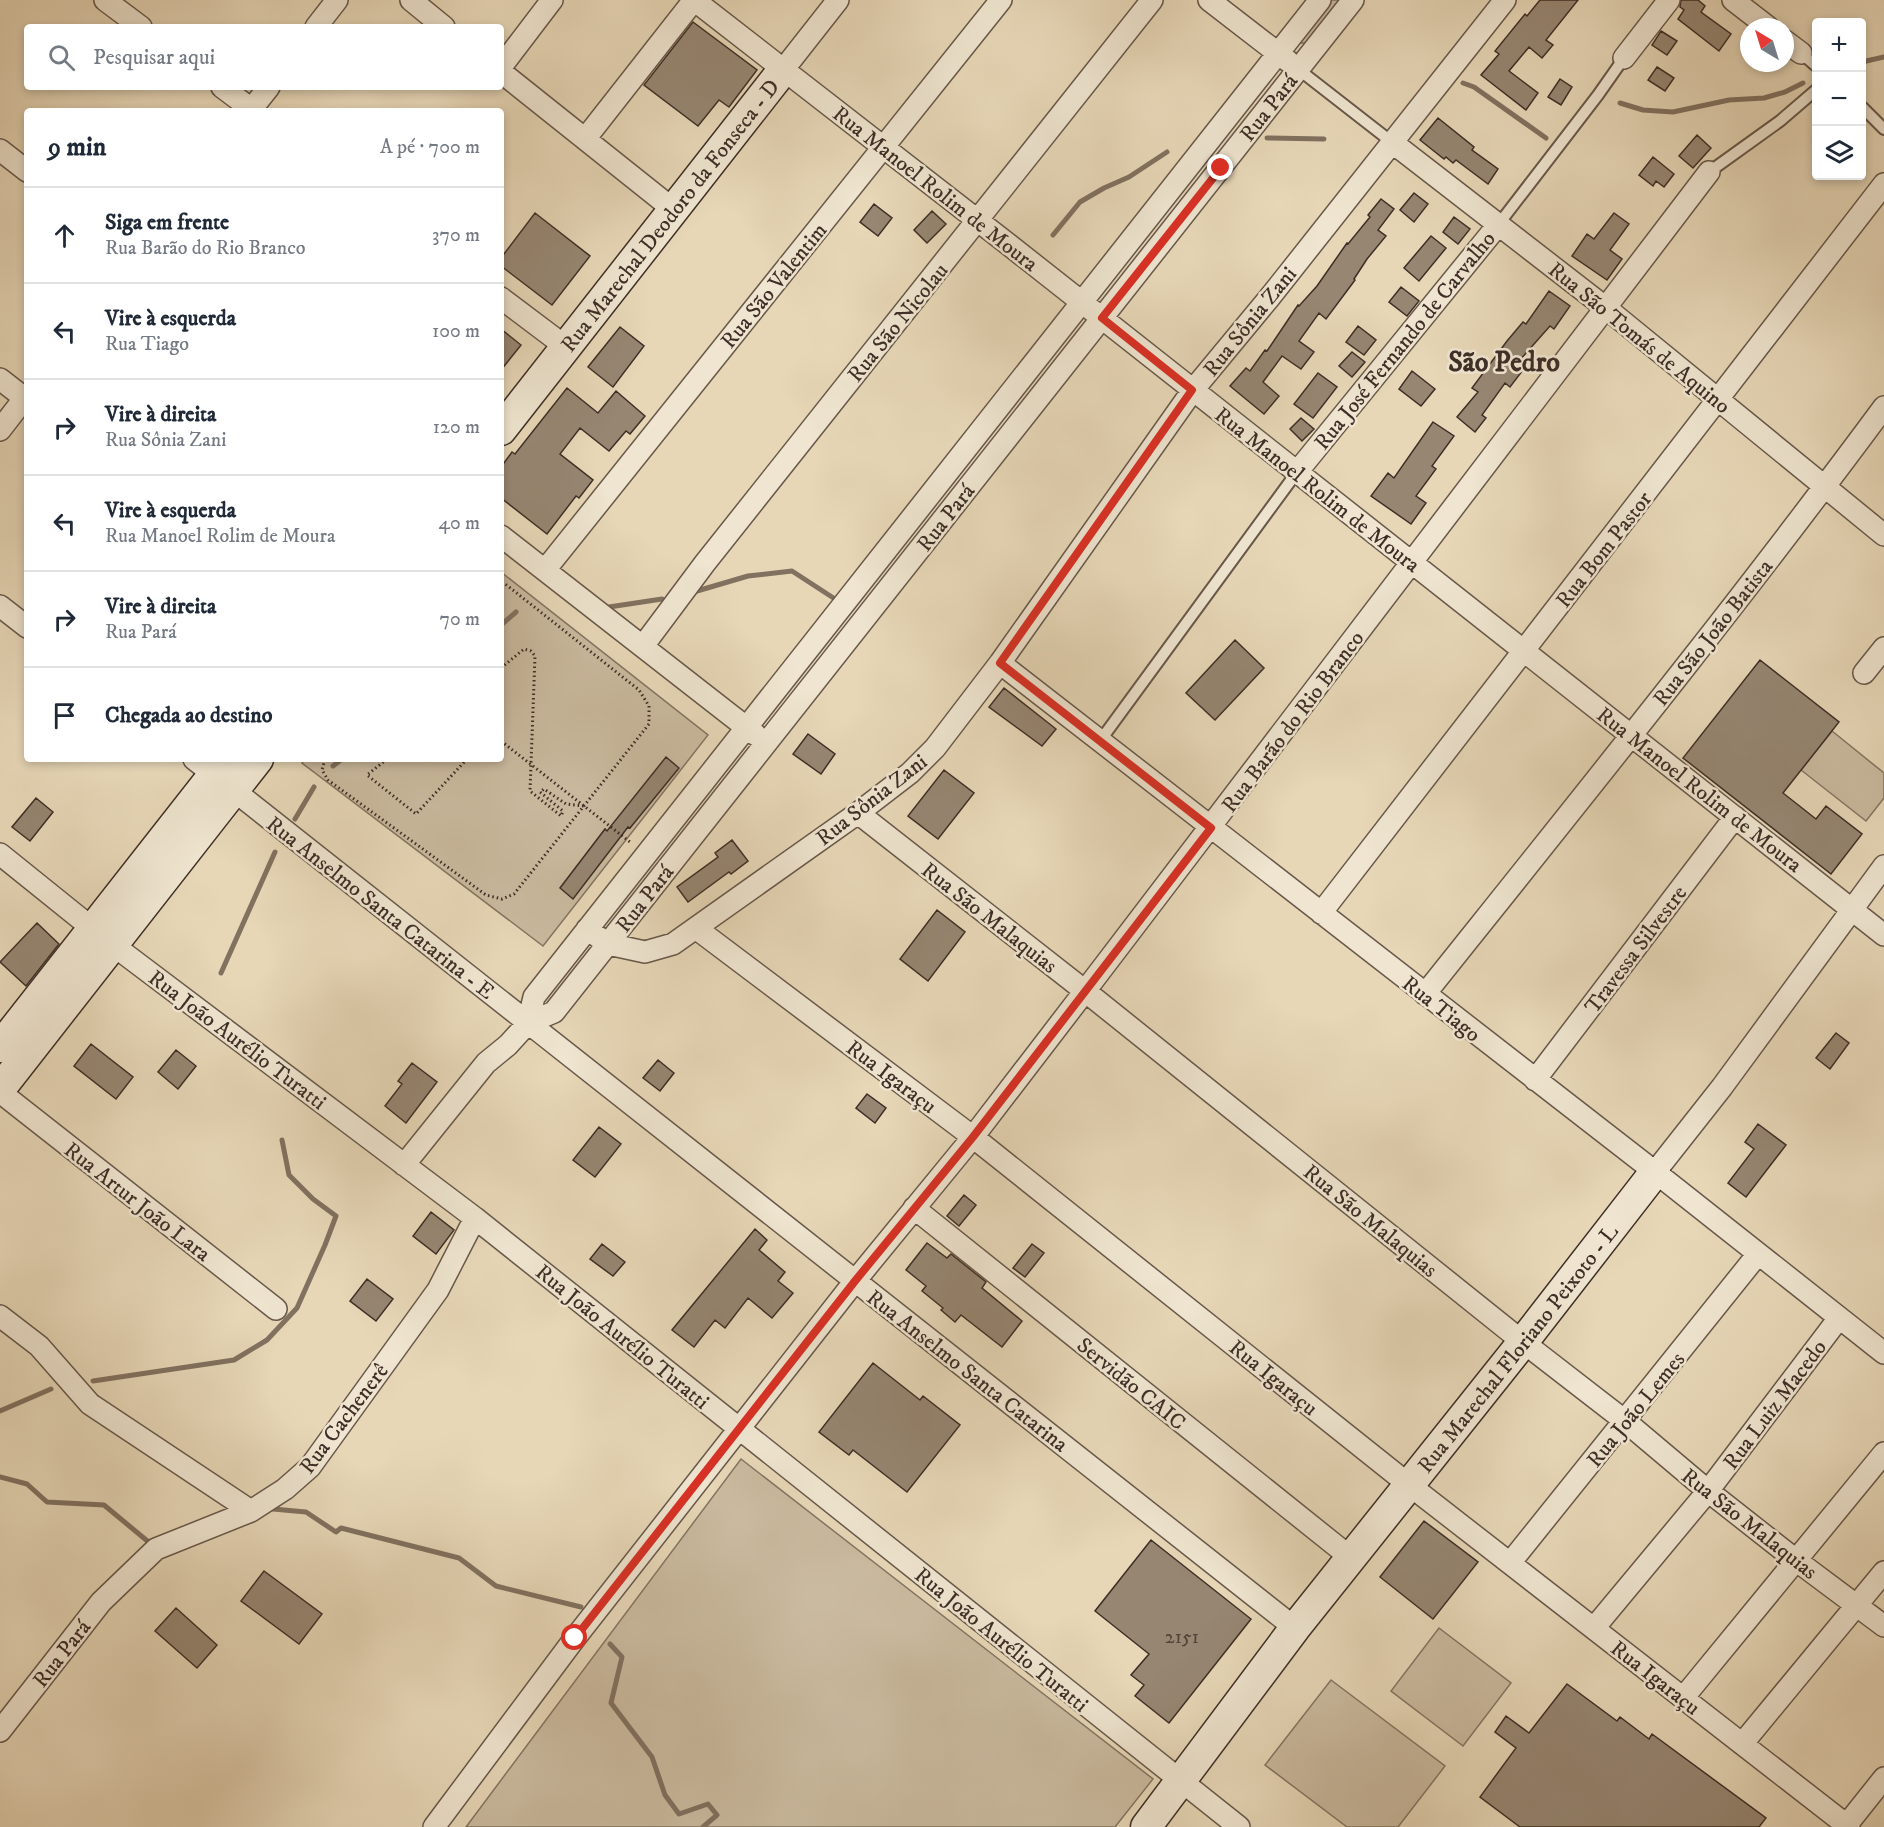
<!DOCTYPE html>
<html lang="pt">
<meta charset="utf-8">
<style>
:root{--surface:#fff;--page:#f2f2f3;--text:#1f2937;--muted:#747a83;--line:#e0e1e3}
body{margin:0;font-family:"IM FELL DW Pica",serif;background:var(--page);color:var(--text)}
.controls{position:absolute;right:18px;top:18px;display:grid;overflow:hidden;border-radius:6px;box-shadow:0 3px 9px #0003}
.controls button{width:54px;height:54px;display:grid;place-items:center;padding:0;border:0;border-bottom:2px solid var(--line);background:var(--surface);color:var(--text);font:30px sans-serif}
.compass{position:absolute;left:1740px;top:18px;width:54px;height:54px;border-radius:50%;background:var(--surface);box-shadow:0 3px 9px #0003;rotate:322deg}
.stop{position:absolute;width:18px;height:18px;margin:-14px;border:4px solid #d93025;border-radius:50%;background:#fff}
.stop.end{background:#d93025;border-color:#fff;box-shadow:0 2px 6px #0008}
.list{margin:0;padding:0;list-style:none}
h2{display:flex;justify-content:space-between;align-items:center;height:78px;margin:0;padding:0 24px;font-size:26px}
h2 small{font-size:20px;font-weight:400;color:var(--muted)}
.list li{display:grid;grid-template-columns:39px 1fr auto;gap:18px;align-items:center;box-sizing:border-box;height:96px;padding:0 24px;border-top:2px solid var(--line)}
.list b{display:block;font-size:22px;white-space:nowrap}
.list p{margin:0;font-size:20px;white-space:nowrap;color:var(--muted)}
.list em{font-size:20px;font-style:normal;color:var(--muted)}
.icon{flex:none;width:33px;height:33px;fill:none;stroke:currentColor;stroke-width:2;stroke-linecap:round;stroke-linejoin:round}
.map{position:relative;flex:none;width:1884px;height:1827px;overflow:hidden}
.search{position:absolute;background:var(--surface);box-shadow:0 3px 9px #0003;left:24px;top:24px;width:480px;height:66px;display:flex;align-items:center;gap:15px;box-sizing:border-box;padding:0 21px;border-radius:6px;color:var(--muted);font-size:22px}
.panel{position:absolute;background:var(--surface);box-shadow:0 3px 9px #0003;left:24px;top:108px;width:480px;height:654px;border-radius:6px}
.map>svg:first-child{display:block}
</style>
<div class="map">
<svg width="1884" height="1827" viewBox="0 0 1884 1827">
<rect width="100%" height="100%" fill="#e7d7b7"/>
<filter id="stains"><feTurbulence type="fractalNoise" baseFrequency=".00333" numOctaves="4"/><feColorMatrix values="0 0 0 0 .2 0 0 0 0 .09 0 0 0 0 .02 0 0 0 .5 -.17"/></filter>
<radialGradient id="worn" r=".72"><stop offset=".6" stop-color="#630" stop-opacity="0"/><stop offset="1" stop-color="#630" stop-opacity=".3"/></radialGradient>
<!-- green -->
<path fill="#caba9f" stroke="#847463" stroke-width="1.5" d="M 1330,0 L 1339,0 L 1306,43 L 1300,43 L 1300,40 Z
M 501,572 L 708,735 L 543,946 L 302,763 L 305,759 L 501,759 Z
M 1832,731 L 1884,773 L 1884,798 L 1866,821 L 1801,770 Z
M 741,1459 L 1153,1779 L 1115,1827 L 466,1827 Z
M 1439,1628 L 1511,1683 L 1463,1746 L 1391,1691 Z
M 1331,1680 L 1445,1766 L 1398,1827 L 1347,1827 L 1265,1765 Z"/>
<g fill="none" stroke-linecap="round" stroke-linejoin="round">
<!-- stream -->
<path stroke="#817160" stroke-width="5" d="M 1862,62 L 1884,57
M 1463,83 L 1474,87 L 1546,138
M 1620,103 L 1643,110 L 1673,112 L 1729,100 L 1764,98 L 1785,92 L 1803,83
M 1267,138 L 1324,139
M 1053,235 L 1080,202 L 1104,188 L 1129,177 L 1167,152
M 697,591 L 748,576 L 792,571 L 835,599
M 609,607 L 662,599
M 501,625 L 516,612
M 333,766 L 342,759
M 295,819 L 314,787
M 221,973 L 275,852
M 93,1381 L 234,1360 L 267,1340 L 297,1308 L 325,1245 L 336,1216 L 313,1199 L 289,1175 L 282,1140
M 0,1411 L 51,1389
M 0,1477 L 27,1484 L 47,1502 L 104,1505 L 151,1544
M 273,1509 L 306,1512 L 336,1532 L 341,1528 L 459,1558 L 496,1586 L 581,1607
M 610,1644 L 622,1657 L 611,1703 L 652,1757 L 665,1795 L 679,1814 L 708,1804 L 717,1815 L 703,1827"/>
</g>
<!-- building -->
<path fill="#968672" stroke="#3e2e27" stroke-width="1.5" d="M 1540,0 L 1578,0 L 1546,40 L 1553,45 L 1542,58 L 1529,47 L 1509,71 L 1538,93 L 1526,110 L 1481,75 L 1499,54 L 1495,51 L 1525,14 L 1527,16 Z
M 1681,0 L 1698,0 L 1705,6 L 1701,12 L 1731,34 L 1719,51 L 1678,19 L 1684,10 L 1680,7 Z
M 693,22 L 757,70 L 729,107 L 719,100 L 698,126 L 644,85 Z
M 1661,31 L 1677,41 L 1667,55 L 1652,45 Z
M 1657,67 L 1674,78 L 1665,91 L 1648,80 Z
M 1560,79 L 1572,87 L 1561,105 L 1548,97 Z
M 1438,118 L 1474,147 L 1472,150 L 1498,169 L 1488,184 L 1456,160 L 1453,163 L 1446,157 L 1444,159 L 1420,140 Z
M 1697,135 L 1711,148 L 1693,168 L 1679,156 Z
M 1653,157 L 1674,174 L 1664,187 L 1656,181 L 1653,186 L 1639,175 Z
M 1414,193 L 1428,204 L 1414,222 L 1400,210 Z
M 1381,199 L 1394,209 L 1378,230 L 1386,236 L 1367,259 L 1354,279 L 1355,280 L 1326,319 L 1319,313 L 1299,341 L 1314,352 L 1301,369 L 1282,356 L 1263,382 L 1279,396 L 1264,414 L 1230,386 L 1246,368 L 1250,371 L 1265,350 L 1267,351 L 1298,305 L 1299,306 L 1317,286 L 1347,243 L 1348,244 L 1370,217 L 1368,215 Z
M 874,204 L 892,218 L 878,236 L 860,222 Z
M 932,211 L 946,224 L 927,243 L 914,230 Z
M 535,213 L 590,256 L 552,305 L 501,266 L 501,258 Z
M 1614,213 L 1629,224 L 1610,250 L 1622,259 L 1607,280 L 1572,256 L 1587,234 L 1594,239 Z
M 1454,217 L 1470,229 L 1458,244 L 1443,232 Z
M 1431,236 L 1446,248 L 1419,281 L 1404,268 Z
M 1401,287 L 1419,301 L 1407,316 L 1389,302 Z
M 1549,291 L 1570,306 L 1554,329 L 1550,326 L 1519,361 L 1526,366 L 1510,387 L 1505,383 L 1482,415 L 1486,418 L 1475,432 L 1457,417 L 1478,392 L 1472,388 L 1507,341 L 1523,322 L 1526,324 Z
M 1358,326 L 1376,340 L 1364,355 L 1346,342 Z
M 620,327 L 644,346 L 613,387 L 588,367 Z
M 501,329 L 521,345 L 501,370 Z
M 1352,352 L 1365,362 L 1352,377 L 1339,366 Z
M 1412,371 L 1435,389 L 1421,406 L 1399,389 Z
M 1318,373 L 1337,387 L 1313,418 L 1294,404 Z
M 567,388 L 598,413 L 616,391 L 645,416 L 630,434 L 626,431 L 609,451 L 580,428 L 560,454 L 593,480 L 579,498 L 576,496 L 547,534 L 501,498 L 501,467 L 512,452 L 515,454 Z
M 1301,418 L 1314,429 L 1302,441 L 1290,429 Z
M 1433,422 L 1454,436 L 1432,466 L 1436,469 L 1416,496 L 1426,503 L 1411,524 L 1371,496 L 1388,473 L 1394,478 Z
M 1235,640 L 1264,668 L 1215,720 L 1186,693 Z
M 1760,660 L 1839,722 L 1783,793 L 1816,819 L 1826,806 L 1862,834 L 1831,874 L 1683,758 Z
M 1004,688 L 1056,729 L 1042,746 L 989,707 Z
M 808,734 L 835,754 L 821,774 L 793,754 Z
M 666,757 L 679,768 L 630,828 L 628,827 L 573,899 L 560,888 L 605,829 L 607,831 Z
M 944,770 L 974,793 L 938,839 L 908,816 Z
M 36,798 L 53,812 L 30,841 L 12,827 Z
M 732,840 L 748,861 L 731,874 L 729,872 L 688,902 L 677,887 L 718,857 L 715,853 Z
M 937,910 L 965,932 L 928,981 L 900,959 Z
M 37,923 L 59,944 L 26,986 L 0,962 Z
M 1836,1033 L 1849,1043 L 1830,1069 L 1816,1058 Z
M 91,1044 L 133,1077 L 116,1099 L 74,1066 Z
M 176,1050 L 196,1066 L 178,1089 L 158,1072 Z
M 658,1060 L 674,1073 L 660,1091 L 643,1078 Z
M 412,1063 L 437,1082 L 406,1123 L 385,1106 L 402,1084 L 398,1081 Z
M 867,1094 L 886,1108 L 875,1123 L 856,1108 Z
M 1758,1124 L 1786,1145 L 1746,1197 L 1728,1183 L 1754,1149 L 1745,1142 Z
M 599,1127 L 621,1144 L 595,1177 L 573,1160 Z
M 964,1195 L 976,1205 L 959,1226 L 947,1216 Z
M 431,1212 L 454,1230 L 436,1254 L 413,1236 Z
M 755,1229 L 767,1240 L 759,1250 L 785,1272 L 778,1281 L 793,1293 L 772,1318 L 748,1298 L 725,1328 L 715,1320 L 694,1347 L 672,1330 Z
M 927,1243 L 947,1258 L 951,1254 L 986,1282 L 982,1288 L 1022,1321 L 1002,1347 L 961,1315 L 955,1322 L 941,1310 L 943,1308 L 922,1291 L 926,1286 L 906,1270 Z
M 602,1244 L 625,1262 L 613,1276 L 590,1259 Z
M 1032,1244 L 1044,1253 L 1025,1277 L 1013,1268 Z
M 367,1279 L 393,1299 L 376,1321 L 350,1301 Z
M 873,1363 L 920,1400 L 923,1396 L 960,1425 L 907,1492 L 853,1450 L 849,1455 L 819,1432 Z
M 1424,1521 L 1478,1562 L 1433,1619 L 1380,1577 Z
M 1151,1540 L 1251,1619 L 1169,1723 L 1135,1696 L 1144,1685 L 1131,1675 L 1149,1654 L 1095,1611 Z
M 264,1571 L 322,1614 L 299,1644 L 241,1601 Z
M 176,1608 L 217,1645 L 197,1668 L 155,1631 Z
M 1567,1684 L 1617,1721 L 1620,1717 L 1649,1739 L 1652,1734 L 1766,1818 L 1759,1827 L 1520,1827 L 1480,1797 L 1516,1748 L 1495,1732 L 1506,1716 L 1529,1733 Z"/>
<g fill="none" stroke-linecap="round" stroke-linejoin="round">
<defs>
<path id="lane" d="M 1801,53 L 1816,66
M 1298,69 L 1393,143
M 1862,107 L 1884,129
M 1709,172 L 1780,121 L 1816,90
M 1498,225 L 1598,95 L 1624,58
M 1100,741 L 1297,472"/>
<path id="street" d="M 105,0 L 141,27
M 411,0 L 444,27
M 1209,0 L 1288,61
M 1733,0 L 1768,27
M 316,27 L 337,0
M 1785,41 L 1801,53
M 1624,58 L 1669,0
M 501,67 L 552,0
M 783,70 L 838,0
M 501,72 L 674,210
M 222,87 L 254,111
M 250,111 L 269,87
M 585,139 L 694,0 L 1008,244 L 1884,935
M 1393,143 L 1606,308 L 1884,535
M 0,150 L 27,171
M 501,298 L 566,347
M 0,379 L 27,400
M 0,430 L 27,395
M 1297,472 L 1498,225
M 501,536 L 756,735
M 545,570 L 1001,0
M 0,606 L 27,627
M 643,646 L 705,563 L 1152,0
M 1000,663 L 1655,1172 L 1884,1353
M 1864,673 L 1884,648
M 194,759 L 1295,1628
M 858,813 L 1085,991 L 1523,1342 L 1625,1421 L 1708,1491 L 1797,1561 L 1884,1626
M 0,854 L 113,945 L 475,1218 L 1239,1827
M 1321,913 L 1884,184
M 587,929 L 608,944 L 645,952 L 673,944 L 858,813 L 910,773 L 935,748 L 1000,663 L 1193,390 L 1270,297 L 1505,0
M 697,929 L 973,1137 L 1408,1484 L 1849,1827
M 1425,994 C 1580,800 1736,607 1884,407
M 528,1023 L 534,997 L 1320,0
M 1535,1080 L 1735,817
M 0,1092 L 276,1309
M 404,1165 L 486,1063 L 508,1045 L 528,1023 L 554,1012 L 1353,0
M 1655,1172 L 1722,1087 L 1884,866
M 914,1208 L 1350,1557
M 0,1316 L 39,1346 L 90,1404 L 251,1511
M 1510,1563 L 1758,1254
M 1594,1628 L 1708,1491 L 1839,1318
M 1683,1698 L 1884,1453
M 0,1731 L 101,1602 L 156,1549 L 251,1511 L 285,1489 L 310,1467 L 438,1290 L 475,1218
M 1742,1744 L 1884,1572
M 434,1827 L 575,1638 L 855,1281 L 973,1137 L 1085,991 L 1709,172
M 1845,1827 L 1884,1778"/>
<g id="secondary">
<path id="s1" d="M 501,430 L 783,70"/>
<path d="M 0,1047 L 226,759"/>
<path d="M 0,1089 L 258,759"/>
<path id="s2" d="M 1146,1827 L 1295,1628 L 1523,1342 L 1655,1172"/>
</g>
</defs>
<!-- lane casing -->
<use href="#lane" stroke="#68584b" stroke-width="14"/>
<!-- street casing -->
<use href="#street" stroke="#68584b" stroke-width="24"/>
<!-- secondary casing -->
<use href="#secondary" stroke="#3e2e27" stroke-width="33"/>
<!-- path -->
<path stroke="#3e2e27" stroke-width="3" stroke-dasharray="1.5 3" stroke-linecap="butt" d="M 501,668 L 524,649 L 531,651 L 535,656 L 530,791 L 561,816 L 563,811 L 540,792 L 544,789 L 566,804 L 584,806
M 501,741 L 630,842
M 325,759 L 322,770 L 328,780 L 486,895 L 502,899 L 514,894 L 649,724 L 649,706 L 639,690 L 504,583 L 501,583
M 387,759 L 367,775 L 416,814 L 467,759"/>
<!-- lane -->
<use href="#lane" stroke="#efe5d0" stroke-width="10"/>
<!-- street -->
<use href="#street" stroke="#efe5d0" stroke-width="21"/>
<!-- secondary -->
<use href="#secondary" stroke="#efe5d0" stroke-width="30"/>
</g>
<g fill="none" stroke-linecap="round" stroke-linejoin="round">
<!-- route -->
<path stroke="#d93025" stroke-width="8" d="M 575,1638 L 855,1281 L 973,1137 L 1211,828 L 1000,663 L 1192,390 L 1102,318 L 1221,168"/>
</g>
<g text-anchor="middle" stroke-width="5" stroke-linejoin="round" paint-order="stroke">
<!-- number labels -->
<g font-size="20" fill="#54443a">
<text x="1182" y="1643">2151</text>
</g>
<!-- street labels -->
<g font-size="22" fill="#3e2e27" stroke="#efe5d0">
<text transform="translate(1268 107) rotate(-52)" y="8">Rua Pará</text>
<text transform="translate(936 188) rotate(38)" y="8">Rua Manoel Rolim de Moura</text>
<text dy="8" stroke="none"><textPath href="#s1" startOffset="273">Rua Marechal Deodoro da Fonseca - D</textPath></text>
<text transform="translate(773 285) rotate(-51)" y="8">Rua São Valentim</text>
<text transform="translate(1249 321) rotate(-51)" y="8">Rua Sônia Zani</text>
<text transform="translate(897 322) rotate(-51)" y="8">Rua São Nicolau</text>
<text transform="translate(1640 337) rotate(39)" y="8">Rua São Tomás de Aquino</text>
<text transform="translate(1404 340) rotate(-51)" y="8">Rua José Fernando de Carvalho</text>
<text transform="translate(1318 489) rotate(38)" y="8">Rua Manoel Rolim de Moura</text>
<text transform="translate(945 517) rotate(-52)" y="8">Rua Pará</text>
<text transform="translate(1603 549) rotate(-52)" y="8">Rua Bom Pastor</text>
<text transform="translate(1712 632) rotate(-52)" y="8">Rua São João Batista</text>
<text transform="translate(1292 721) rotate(-53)" y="8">Rua Barão do Rio Branco</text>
<text transform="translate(1700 789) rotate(38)" y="8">Rua Manoel Rolim de Moura</text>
<text transform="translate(871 799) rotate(-38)" y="8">Rua Sônia Zani</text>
<text transform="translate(644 898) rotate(-52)" y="8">Rua Pará</text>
<text transform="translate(381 907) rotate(38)" y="8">Rua Anselmo Santa Catarina - E</text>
<text transform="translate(990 917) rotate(38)" y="8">Rua São Malaquias</text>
<text transform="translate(1635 949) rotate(-53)" y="8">Travessa Silvestre</text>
<text transform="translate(1442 1008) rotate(38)" y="8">Rua Tiago</text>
<text transform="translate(238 1039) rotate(37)" y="8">Rua João Aurélio Turatti</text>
<text transform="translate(892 1076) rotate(37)" y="8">Rua Igaraçu</text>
<text transform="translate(138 1201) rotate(38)" y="8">Rua Artur João Lara</text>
<text transform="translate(1371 1220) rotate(39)" y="8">Rua São Malaquias</text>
<text transform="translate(623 1336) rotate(39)" y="8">Rua João Aurélio Turatti</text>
<text dy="8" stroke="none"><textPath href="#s2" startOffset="606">Rua Marechal Floriano Peixoto - L</textPath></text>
<text transform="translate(968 1370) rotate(38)" y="8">Rua Anselmo Santa Catarina</text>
<text transform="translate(1274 1377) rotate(39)" y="8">Rua Igaraçu</text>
<text transform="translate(1132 1383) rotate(39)" y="8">Servidão CAIC</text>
<text transform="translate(1774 1404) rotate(-53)" y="8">Rua Luiz Macedo</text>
<text transform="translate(1635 1409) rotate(-51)" y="8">Rua João Lemes</text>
<text transform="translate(343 1418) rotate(-53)" y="8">Rua Cachenerê</text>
<text transform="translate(1750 1523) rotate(38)" y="8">Rua São Malaquias</text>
<text transform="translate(1002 1639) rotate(39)" y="8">Rua João Aurélio Turatti</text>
<text transform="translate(61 1653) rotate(-52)" y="8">Rua Pará</text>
<text transform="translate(1656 1677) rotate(38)" y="8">Rua Igaraçu</text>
</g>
<!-- district labels -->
<g font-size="28" font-weight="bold" fill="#3e2e27" stroke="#efe5d0">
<text x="1504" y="371">São Pedro</text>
</g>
</g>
<rect width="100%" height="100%" filter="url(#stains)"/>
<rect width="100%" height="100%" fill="url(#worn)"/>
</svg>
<div class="controls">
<button>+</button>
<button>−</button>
<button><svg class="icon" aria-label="layers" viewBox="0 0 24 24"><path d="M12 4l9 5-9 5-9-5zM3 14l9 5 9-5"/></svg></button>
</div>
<svg class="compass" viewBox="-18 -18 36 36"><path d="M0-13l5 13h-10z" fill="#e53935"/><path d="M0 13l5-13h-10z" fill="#747a83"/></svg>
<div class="stop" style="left:575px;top:1638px"></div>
<div class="stop end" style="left:1221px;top:168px"></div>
<div class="search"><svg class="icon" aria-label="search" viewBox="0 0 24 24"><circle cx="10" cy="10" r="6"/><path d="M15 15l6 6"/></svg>Pesquisar aqui</div>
<section class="panel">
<h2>9 min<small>A pé · 700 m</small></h2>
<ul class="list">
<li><svg class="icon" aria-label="ahead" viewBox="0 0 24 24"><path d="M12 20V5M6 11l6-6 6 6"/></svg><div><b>Siga em frente</b><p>Rua Barão do Rio Branco</p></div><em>370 m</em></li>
<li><svg class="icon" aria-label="left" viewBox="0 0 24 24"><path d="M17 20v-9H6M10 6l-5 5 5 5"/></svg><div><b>Vire à esquerda</b><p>Rua Tiago</p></div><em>100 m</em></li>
<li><svg class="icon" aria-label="right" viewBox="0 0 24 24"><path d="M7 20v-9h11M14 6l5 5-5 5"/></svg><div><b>Vire à direita</b><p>Rua Sônia Zani</p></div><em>120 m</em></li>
<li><svg class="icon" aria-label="left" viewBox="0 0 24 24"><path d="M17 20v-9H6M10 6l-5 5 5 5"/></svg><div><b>Vire à esquerda</b><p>Rua Manoel Rolim de Moura</p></div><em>40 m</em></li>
<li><svg class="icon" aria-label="right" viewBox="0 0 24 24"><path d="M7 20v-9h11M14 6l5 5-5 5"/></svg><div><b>Vire à direita</b><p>Rua Pará</p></div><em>70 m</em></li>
<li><svg class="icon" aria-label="arrive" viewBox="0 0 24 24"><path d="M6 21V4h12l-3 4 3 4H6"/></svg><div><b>Chegada ao destino</b></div></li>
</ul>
</section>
</div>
